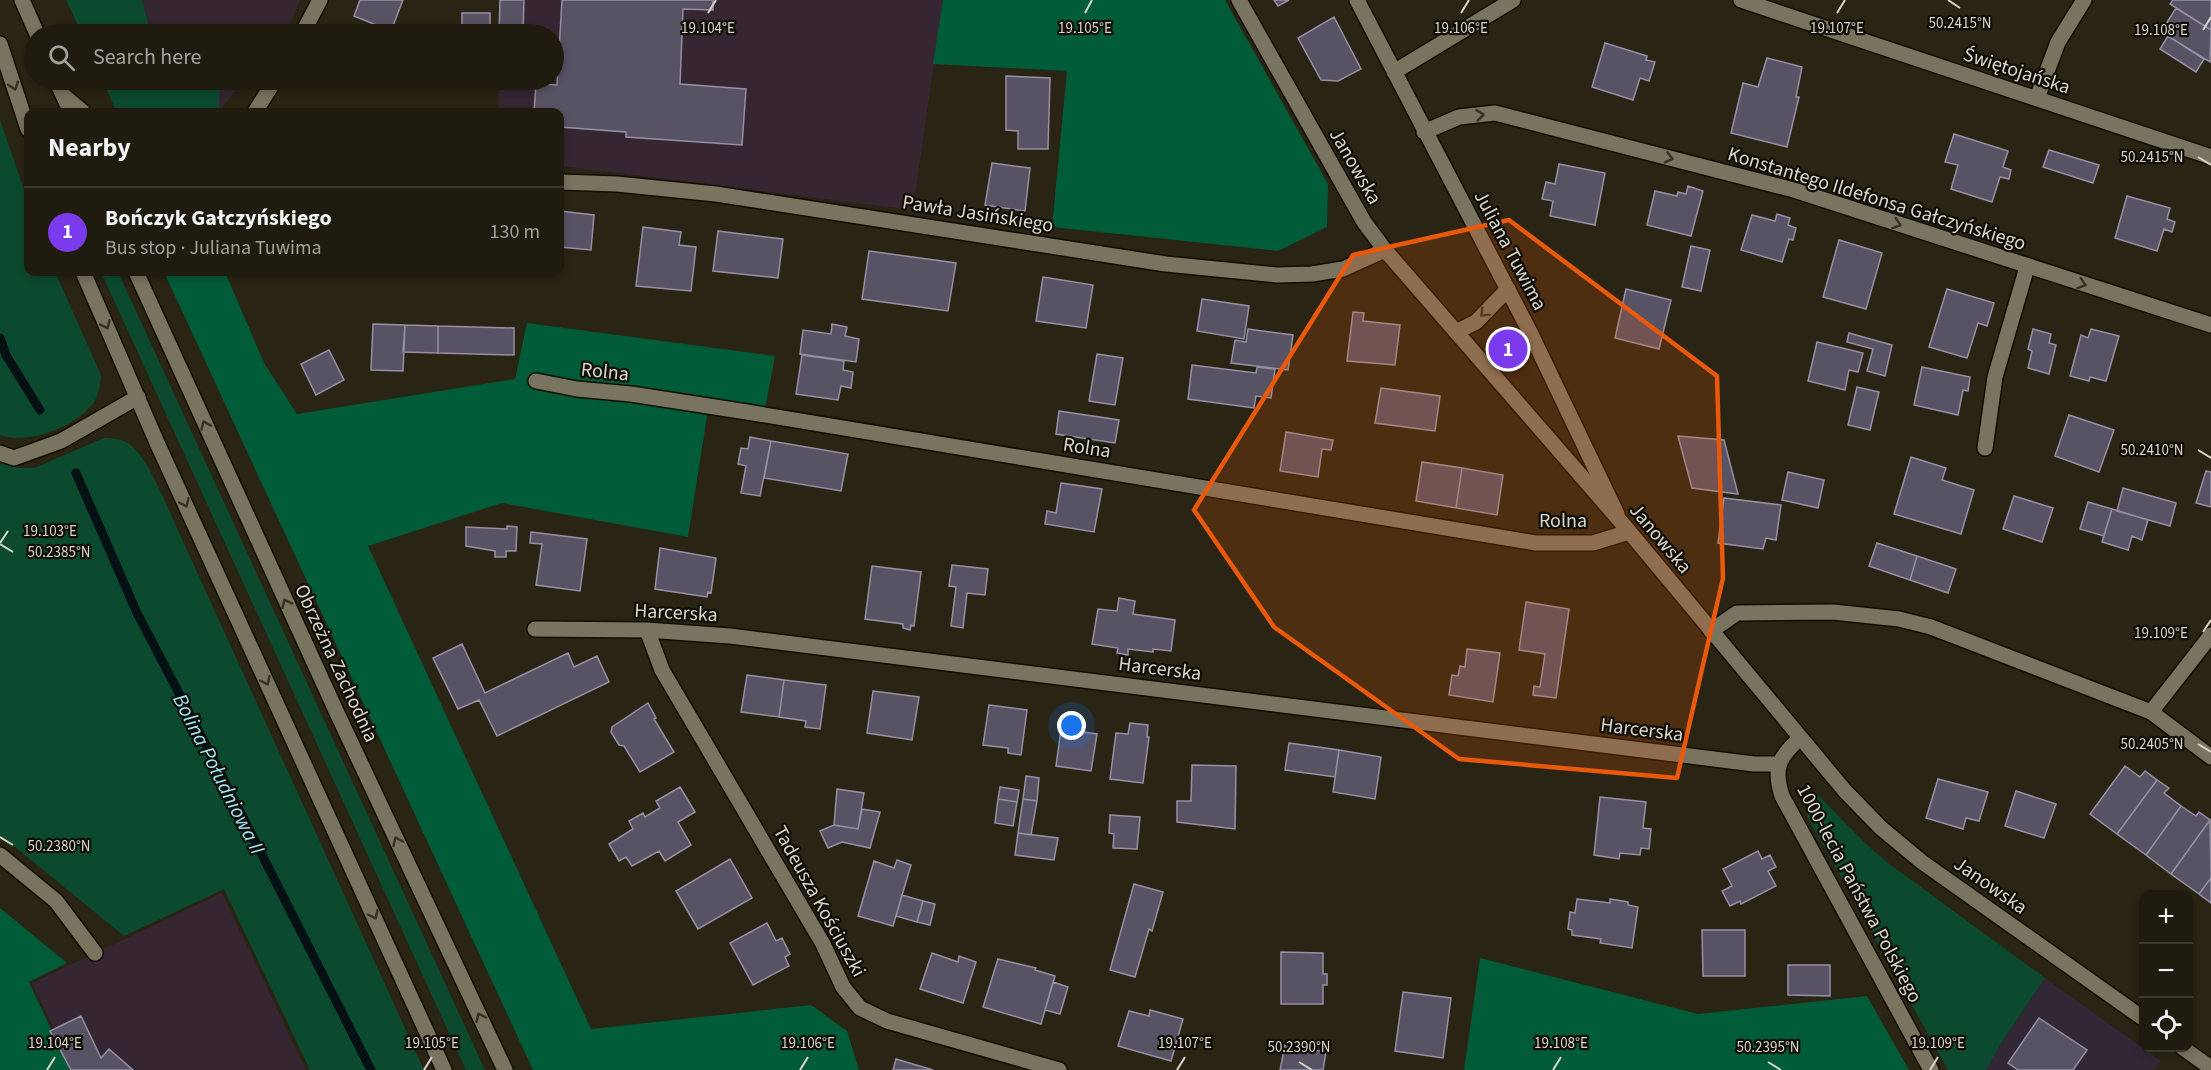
<!DOCTYPE html>
<meta charset="utf-8">
<style>
:root{--surface:#1f1b0e;--page:#2c281c;--text:#f1f3f6;--muted:#a1a19e;--line:#3c392e;--accent:#7c3aed}
body{margin:0;font-family:"Source Sans 3",sans-serif;background:var(--page);color:var(--text)}
.controls{position:absolute;right:18px;bottom:18px;display:grid;overflow:hidden;border-radius:12px;box-shadow:0 3px 9px #0003}
.controls button{width:54px;height:54px;display:grid;place-items:center;padding:0;border:0;border-bottom:2px solid var(--line);background:var(--surface);color:var(--text);font:30px sans-serif}
.you{position:absolute;left:1072px;top:726px;width:21px;height:21px;margin:-15px;border:4px solid #fff;border-radius:50%;background:#1a73e8;box-shadow:0 0 0 9px #1a73e833}
.badge{display:grid;place-items:center;width:39px;height:39px;border-radius:50%;background:var(--accent);color:#fff;font-size:20px;font-weight:700}
.pin{position:absolute;translate:-50% -50%;border:3px solid #fff;box-shadow:0 2px 6px #0006}
.list{margin:0;padding:0;list-style:none}
h2{display:flex;justify-content:space-between;align-items:center;height:78px;margin:0;padding:0 24px;font-size:26px}
h2 small{font-size:20px;font-weight:400;color:var(--muted)}
.list li{display:grid;grid-template-columns:39px 1fr auto;gap:18px;align-items:center;box-sizing:border-box;height:90px;padding:0 24px;border-top:2px solid var(--line)}
.list b{display:block;font-size:22px;white-space:nowrap}
.list p{margin:0;font-size:20px;white-space:nowrap;color:var(--muted)}
.list em{font-size:20px;font-style:normal;color:var(--muted)}
.icon{flex:none;width:33px;height:33px;fill:none;stroke:currentColor;stroke-width:2;stroke-linecap:round;stroke-linejoin:round}
.map{position:relative;flex:none;width:2211px;height:1070px;overflow:hidden}
.search{position:absolute;background:var(--surface);box-shadow:0 3px 9px #0003;left:24px;top:24px;width:540px;height:66px;display:flex;align-items:center;gap:15px;box-sizing:border-box;padding:0 21px;border-radius:33px;color:var(--muted);font-size:22px}
.panel{position:absolute;background:var(--surface);box-shadow:0 3px 9px #0003;left:24px;top:108px;width:540px;height:168px;border-radius:12px}
.map>svg:first-child{display:block}
</style>
<div class="map">
<svg width="2211" height="1070" viewBox="0 0 2211 1070">
<rect width="100%" height="100%" fill="#292413"/>
<!-- commercial -->
<path fill="#322735" d="M 2045,978 L 2161,1061 L 2154,1070 L 1986,1070 L 2002,1042 Z"/>
<!-- industrial -->
<path fill="#352631" d="M 142,0 L 300,0 L 288,29 L 284,34 L 151,34 Z
M 500,0 L 943,0 L 913,210 L 560,166 L 560,112 L 498,112 L 499,80 L 554,80 L 554,34 L 499,34 Z
M 164,80 L 245,80 L 219,111 L 219,85 Z
M 222,893 L 306,1070 L 73,1070 L 32,983 Z"/>
<!-- green -->
<path fill="#0c4a2f" d="M 66,0 L 142,0 L 151,34 L 82,34 Z
M 102,80 L 164,80 L 220,85 L 219,111 L 218,112 L 117,112 Z
M 0,120 L 28,201 L 28,272 L 55,272 L 101,375 C 100,385 99,394 94,402 C 76,427 29,445 0,435 Z
M 101,272 L 118,272 L 485,1070 L 466,1070 Z
M 104,438 C 112,438 121,439 128,443 C 147,455 166,504 176,526 L 424,1070 L 310,1070 L 224,889 L 124,936 L 9,842 L 0,838 L 0,463 L 20,468 L 34,468 Z
M 1817,794 L 1864,842 L 1884,860 L 2045,978 L 2002,1042 L 1986,1070 L 1948,1070 L 1808,818 C 1806,808 1807,799 1817,794 Z"/>
<!-- forest -->
<path fill="#005b39" d="M 943,0 L 1225,0 L 1328,184 L 1327,227 L 1278,251 L 1052,227 L 1067,71 L 933,64 Z
M 164,272 L 225,272 L 264,363 L 297,414 L 515,379 L 527,323 L 775,356 L 765,410 L 710,397 L 688,537 L 502,503 L 368,546 L 591,1029 L 811,1005 L 847,1031 L 859,1070 L 533,1070 Z
M 0,908 L 67,963 L 29,982 L 70,1070 L 0,1070 Z
M 1480,958 L 1698,1014 L 1867,996 L 1909,1070 L 1464,1070 Z"/>
<g fill="none" stroke-linecap="round" stroke-linejoin="round">
<!-- stream -->
<path stroke="#041013" stroke-width="9" d="M 0,338 L 6,355 L 40,410
M 76,473 L 137,613 L 217,766 L 371,1070"/>
</g>
<!-- building -->
<path fill="#575264" stroke="#9590a5" stroke-width="1.5" d="M 360,0 L 403,0 L 391,31 L 354,16 Z
M 500,0 L 524,0 L 523,34 L 499,34 Z
M 562,0 L 713,0 L 713,10 L 683,9 L 680,84 L 746,89 L 742,145 L 626,137 L 626,132 L 560,127 L 560,112 L 534,112 L 536,84 L 557,85 Z
M 1274,0 L 1289,0 L 1278,6 Z
M 2173,0 L 2211,0 L 2211,30 L 2170,4 Z
M 2176,8 L 2211,30 L 2210,62 L 2161,32 Z
M 462,13 L 490,13 L 490,34 L 462,34 Z
M 1334,17 L 1361,69 L 1338,81 L 1321,80 L 1298,38 Z
M 2168,36 L 2204,59 L 2196,72 L 2160,49 Z
M 1605,43 L 1647,56 L 1646,60 L 1655,62 L 1649,81 L 1640,78 L 1633,100 L 1592,87 Z
M 1767,58 L 1802,67 L 1796,97 L 1799,97 L 1787,147 L 1731,133 L 1743,83 L 1758,87 Z
M 1006,76 L 1050,78 L 1048,149 L 1018,149 L 1018,131 L 1006,130 Z
M 1954,134 L 2008,151 L 2003,167 L 2011,170 L 2009,179 L 2000,177 L 1992,202 L 1951,189 L 1958,165 L 1945,162 Z
M 2049,150 L 2099,165 L 2093,183 L 2043,167 Z
M 992,163 L 1030,168 L 1025,211 L 985,205 Z
M 1559,164 L 1605,173 L 1595,225 L 1550,216 L 1553,201 L 1542,199 L 1546,182 L 1555,184 Z
M 1688,186 L 1703,191 L 1691,236 L 1647,225 L 1655,191 L 1677,196 L 1678,192 L 1686,194 Z
M 2127,196 L 2170,208 L 2167,219 L 2175,222 L 2172,232 L 2164,229 L 2157,251 L 2115,238 Z
M 560,211 L 594,215 L 591,250 L 560,247 Z
M 1777,214 L 1790,218 L 1788,225 L 1796,228 L 1793,240 L 1789,239 L 1782,262 L 1741,250 L 1752,215 L 1775,221 Z
M 643,227 L 681,232 L 679,245 L 696,247 L 691,291 L 636,286 Z
M 718,231 L 783,239 L 778,278 L 713,271 Z
M 1839,240 L 1882,253 L 1866,309 L 1823,297 Z
M 1691,246 L 1710,250 L 1701,291 L 1682,287 Z
M 869,251 L 956,263 L 948,311 L 862,299 Z
M 1043,277 L 1093,285 L 1086,328 L 1036,321 Z
M 1626,289 L 1671,300 L 1659,349 L 1615,338 Z
M 1947,289 L 1994,303 L 1987,326 L 1978,323 L 1967,358 L 1929,347 Z
M 1202,299 L 1249,306 L 1244,339 L 1197,331 Z
M 1353,312 L 1364,313 L 1363,321 L 1400,325 L 1395,365 L 1347,361 Z
M 373,324 L 405,325 L 403,371 L 371,370 Z
M 832,324 L 847,327 L 845,336 L 859,339 L 856,362 L 800,354 L 803,330 L 831,334 Z
M 405,325 L 438,326 L 438,353 L 403,352 Z
M 438,326 L 514,328 L 514,355 L 438,353 Z
M 1248,329 L 1293,335 L 1288,370 L 1231,363 L 1235,340 L 1246,342 Z
M 2033,329 L 2051,334 L 2049,343 L 2056,345 L 2049,374 L 2028,368 L 2032,351 L 2028,349 Z
M 2091,329 L 2119,336 L 2106,381 L 2090,377 L 2089,381 L 2070,376 L 2081,335 L 2088,338 Z
M 1849,333 L 1892,345 L 1885,376 L 1867,371 L 1873,349 L 1847,342 Z
M 1817,342 L 1863,353 L 1858,372 L 1849,370 L 1845,390 L 1808,381 Z
M 329,350 L 344,380 L 316,395 L 301,364 Z
M 1097,354 L 1123,358 L 1115,405 L 1089,401 Z
M 802,355 L 844,361 L 843,370 L 853,372 L 851,388 L 841,386 L 838,400 L 796,394 Z
M 1192,365 L 1256,373 L 1257,367 L 1275,369 L 1271,398 L 1256,396 L 1254,408 L 1188,399 Z
M 1922,367 L 1970,377 L 1968,391 L 1963,390 L 1958,415 L 1914,405 Z
M 1857,387 L 1879,392 L 1870,430 L 1848,425 Z
M 1381,388 L 1440,396 L 1435,431 L 1375,423 Z
M 1059,411 L 1119,420 L 1115,443 L 1056,434 Z
M 2069,415 L 2114,430 L 2099,472 L 2055,456 Z
M 1286,432 L 1333,440 L 1331,450 L 1322,449 L 1318,477 L 1280,471 Z
M 1678,436 L 1724,440 L 1738,494 L 1692,488 Z
M 750,437 L 771,441 L 760,496 L 741,493 L 746,466 L 738,464 L 741,448 L 748,449 Z
M 771,441 L 848,454 L 841,491 L 764,478 Z
M 1911,457 L 1946,468 L 1942,480 L 1974,490 L 1961,534 L 1894,514 Z
M 1422,462 L 1462,468 L 1456,508 L 1416,501 Z
M 1462,468 L 1503,475 L 1497,515 L 1456,508 Z
M 2206,471 L 2211,472 L 2211,507 L 2196,503 Z
M 1788,472 L 1824,480 L 1818,508 L 1782,500 Z
M 1061,483 L 1102,489 L 1094,532 L 1045,524 L 1047,511 L 1056,513 Z
M 2123,488 L 2176,503 L 2170,526 L 2117,511 Z
M 2014,496 L 2053,508 L 2042,542 L 2003,529 Z
M 1724,498 L 1781,505 L 1776,540 L 1766,538 L 1763,549 L 1718,543 Z
M 2088,502 L 2112,509 L 2104,536 L 2080,529 Z
M 2112,509 L 2148,520 L 2142,540 L 2132,536 L 2128,550 L 2102,542 Z
M 507,526 L 517,527 L 516,551 L 506,551 L 506,557 L 495,557 L 495,551 L 466,546 L 466,527 L 507,529 Z
M 531,532 L 587,539 L 580,591 L 536,585 L 542,544 L 530,543 Z
M 1877,543 L 1917,556 L 1910,580 L 1869,566 Z
M 660,548 L 716,558 L 711,593 L 708,592 L 707,597 L 655,589 Z
M 1917,556 L 1956,569 L 1948,593 L 1910,580 Z
M 952,565 L 988,569 L 985,595 L 967,593 L 963,628 L 951,626 L 956,587 L 949,586 Z
M 872,566 L 921,572 L 914,626 L 911,625 L 910,630 L 903,628 L 903,624 L 865,619 Z
M 1119,598 L 1135,601 L 1133,614 L 1175,620 L 1171,651 L 1153,649 L 1153,652 L 1128,649 L 1128,655 L 1117,653 L 1118,648 L 1092,644 L 1098,609 L 1117,611 Z
M 1526,602 L 1569,609 L 1556,698 L 1533,695 L 1534,686 L 1540,687 L 1545,654 L 1519,650 Z
M 462,644 L 485,693 L 568,653 L 574,667 L 597,656 L 609,682 L 497,736 L 479,700 L 458,709 L 433,658 Z
M 1467,649 L 1500,653 L 1493,702 L 1449,695 L 1452,675 L 1458,676 L 1460,666 L 1465,667 Z
M 747,675 L 784,680 L 779,717 L 741,712 Z
M 784,680 L 826,685 L 820,729 L 805,727 L 806,721 L 779,717 Z
M 873,691 L 919,697 L 912,740 L 867,733 Z
M 648,703 L 656,718 L 654,719 L 674,752 L 640,772 L 624,746 L 619,745 L 611,732 L 612,727 Z
M 989,705 L 1027,710 L 1021,755 L 1008,753 L 1008,748 L 983,745 Z
M 1130,723 L 1148,725 L 1147,737 L 1149,737 L 1143,783 L 1110,779 L 1116,733 L 1128,734 Z
M 1061,729 L 1097,734 L 1091,771 L 1056,766 Z
M 1289,743 L 1339,750 L 1335,777 L 1285,770 Z
M 1339,750 L 1381,757 L 1375,799 L 1333,792 Z
M 1192,765 L 1236,766 L 1235,829 L 1177,822 L 1177,801 L 1191,801 Z
M 2125,766 L 2140,777 L 2145,771 L 2157,780 L 2117,834 L 2090,814 Z
M 1026,776 L 1039,778 L 1037,801 L 1023,799 Z
M 1938,779 L 1988,792 L 1979,821 L 1966,818 L 1963,829 L 1926,818 Z
M 2157,780 L 2169,788 L 2164,793 L 2181,806 L 2146,855 L 2117,834 Z
M 680,787 L 695,812 L 678,822 L 691,845 L 665,861 L 659,851 L 632,866 L 626,857 L 619,861 L 609,844 L 633,829 L 629,821 L 643,813 L 645,817 L 660,808 L 656,801 Z
M 1000,787 L 1019,790 L 1017,802 L 998,799 Z
M 837,789 L 864,793 L 858,829 L 834,825 Z
M 2016,791 L 2056,804 L 2044,838 L 2005,826 Z
M 1600,797 L 1646,802 L 1643,828 L 1651,829 L 1649,849 L 1641,848 L 1640,855 L 1620,853 L 1619,859 L 1594,855 Z
M 998,799 L 1017,802 L 1013,826 L 995,823 Z
M 1023,799 L 1037,801 L 1031,835 L 1018,833 Z
M 2181,806 L 2196,816 L 2199,812 L 2210,820 L 2171,874 L 2146,855 Z
M 862,809 L 880,812 L 870,848 L 842,842 L 828,848 L 820,831 L 834,825 L 858,829 Z
M 1110,815 L 1140,817 L 1137,849 L 1113,848 L 1114,834 L 1109,833 Z
M 2210,820 L 2211,878 L 2199,894 L 2171,874 Z
M 1018,833 L 1058,838 L 1054,860 L 1015,855 Z
M 1758,851 L 1762,859 L 1770,855 L 1776,867 L 1768,871 L 1776,886 L 1741,904 L 1740,901 L 1730,906 L 1722,891 L 1732,886 L 1723,869 Z
M 730,859 L 752,898 L 698,929 L 676,891 Z
M 897,860 L 911,865 L 893,926 L 858,916 L 874,861 L 894,868 Z
M 2211,878 L 2211,903 L 2199,894 Z
M 1134,884 L 1163,892 L 1152,931 L 1149,929 L 1135,977 L 1110,970 Z
M 902,895 L 923,901 L 917,922 L 896,916 Z
M 1577,899 L 1610,903 L 1610,899 L 1628,902 L 1628,905 L 1638,907 L 1632,948 L 1600,943 L 1601,939 L 1572,935 L 1572,930 L 1568,929 L 1570,912 L 1575,913 Z
M 923,901 L 935,904 L 930,925 L 917,922 Z
M 767,923 L 776,941 L 782,938 L 790,954 L 785,957 L 789,966 L 753,985 L 730,943 Z
M 1702,930 L 1745,930 L 1745,976 L 1703,976 Z
M 1281,952 L 1323,953 L 1323,974 L 1327,974 L 1327,985 L 1323,985 L 1323,1004 L 1281,1004 Z
M 932,953 L 958,962 L 959,956 L 976,962 L 963,1003 L 920,989 Z
M 998,959 L 1036,968 L 1035,970 L 1055,976 L 1041,1024 L 983,1007 Z
M 1788,965 L 1830,965 L 1830,996 L 1788,995 Z
M 1053,982 L 1068,987 L 1060,1014 L 1045,1010 Z
M 1403,992 L 1451,998 L 1443,1058 L 1395,1051 Z
M 1150,1010 L 1183,1019 L 1171,1061 L 1118,1046 L 1129,1011 L 1149,1016 Z
M 81,1016 L 101,1058 L 109,1049 L 133,1070 L 71,1070 L 50,1031 Z
M 2039,1018 L 2087,1050 L 2073,1070 L 2018,1070 L 2008,1063 Z
M 1285,1045 L 1326,1052 L 1323,1070 L 1280,1070 Z
M 896,1059 L 933,1070 L 893,1070 Z"/>
<g fill="none" stroke-linecap="round" stroke-linejoin="round">
<defs>
<path id="lane" d="M 1985,448 L 1995,377 L 2027,267
M 0,453 L 14,458 L 61,441 L 138,397
M 1711,631 L 1737,613 L 1833,612 L 1899,619 L 1931,627 L 2151,712
M 0,855 L 56,901 L 95,953"/>
<path id="street" d="M 1357,0 L 1530,332 L 1617,514
M 1741,0 L 2211,157
M 302,34 L 320,0
M 1394,72 L 1513,0
M 64,96 L 83,112
M 2037,98 L 2058,42 L 2084,0
M 255,112 L 275,80
M 1424,132 L 1459,117 L 1495,113 L 1794,190 L 2211,325
M 560,182 L 617,184 L 716,194 L 1166,264 L 1277,275 L 1312,274 L 1343,269 L 1385,250
M 1456,332 L 1476,322 L 1508,289
M 536,381 L 577,389 L 631,394 L 747,412 L 1536,543 L 1593,543 L 1629,532
M 535,629 L 647,630 L 730,636 L 1754,764 L 1778,764
M 647,630 L 662,670 L 823,944 L 843,987 L 860,1008 L 887,1021 L 1059,1070
M 2211,635 L 2151,712 L 2211,757
M 1800,738 C 1779,757 1773,768 1782,796 L 1931,1070"/>
<path id="secondary" d="M 22,0 L 37,34
M 1239,0 L 1364,222 L 1385,250 L 1622,523 L 1845,791 L 1881,828 L 1922,862 L 2144,1019
M 0,44 L 28,129
M 56,80 L 71,112
M 83,272 L 158,445 L 444,1070
M 136,272 L 337,713 L 505,1070
M 2183,1048 L 2211,1068"/>
</defs>
<!-- lane casing -->
<use href="#lane" stroke="#120d01" stroke-width="18"/>
<!-- street casing -->
<use href="#street" stroke="#120d01" stroke-width="18"/>
<!-- secondary casing -->
<use href="#secondary" stroke="#120d01" stroke-width="18"/>
<!-- lane -->
<use href="#lane" stroke="#79745f" stroke-width="15"/>
<!-- street -->
<use href="#street" stroke="#79745f" stroke-width="15"/>
<!-- secondary -->
<use href="#secondary" stroke="#79745f" stroke-width="15"/>
</g>
<!-- one-way arrows -->
<defs><path id="oneway-chevron" d="M-2-3.5L2.5 0L-2 3.5" fill="none" stroke-width="1.6" stroke-linecap="round" stroke-linejoin="round" transform="scale(1.5)"/></defs>
<g stroke="#353225">
<use href="#oneway-chevron" transform="translate(14 86) rotate(72)"/>
<use href="#oneway-chevron" transform="translate(1480 115) rotate(-7)"/>
<use href="#oneway-chevron" transform="translate(1669 158) rotate(14)"/>
<use href="#oneway-chevron" transform="translate(1897 224) rotate(18)"/>
<use href="#oneway-chevron" transform="translate(2082 284) rotate(18)"/>
<use href="#oneway-chevron" transform="translate(1484 313) rotate(135)"/>
<use href="#oneway-chevron" transform="translate(106 325) rotate(66)"/>
<use href="#oneway-chevron" transform="translate(205 425) rotate(-114)"/>
<use href="#oneway-chevron" transform="translate(185 503) rotate(65)"/>
<use href="#oneway-chevron" transform="translate(286 603) rotate(-114)"/>
<use href="#oneway-chevron" transform="translate(266 681) rotate(65)"/>
<use href="#oneway-chevron" transform="translate(397 841) rotate(-115)"/>
<use href="#oneway-chevron" transform="translate(374 915) rotate(65)"/>
<use href="#oneway-chevron" transform="translate(480 1017) rotate(-115)"/>
</g>
<!-- marked area -->
<path fill="#e8590c" fill-opacity="0.2" stroke="#e8590c" stroke-width="4.5" stroke-linejoin="round" d="M 1509,220 L 1717,376 L 1723,578 L 1677,778 L 1459,759 L 1274,627 L 1194,510 L 1353,255 Z"/>
<!-- ticks -->
<path fill="none" stroke="#d9d6cb" stroke-width="2" d="M 1948,0 L 1960,8M 708,13 L 716,0M 1085,13 L 1092,0M 1461,13 L 1469,0M 1837,13 L 1845,0M 2203,30 L 2211,17M 2198,157 L 2211,165M 2198,450 L 2211,458M 0,543 L 8,531M 0,544 L 13,552M 2203,632 L 2211,620M 2198,744 L 2211,752M 0,837 L 13,845M 1299,1062 L 1312,1070M 1768,1062 L 1781,1070M 47,1070 L 55,1057M 424,1070 L 432,1057M 800,1070 L 808,1057M 1177,1070 L 1185,1057M 1553,1070 L 1561,1057M 1930,1070 L 1938,1057"/>
<g text-anchor="middle" stroke-width="4.5" stroke-linejoin="round" paint-order="stroke">
<!-- street labels -->
<g font-size="20" fill="#d9d6cb" stroke="#100e06">
<text transform="translate(2017 70) rotate(18)" y="7">Świętojańska</text>
<text transform="translate(1356 166) rotate(60)" y="7">Janowska</text>
<text transform="translate(1877 198) rotate(17)" y="7">Konstantego Ildefonsa Gałczyńskiego</text>
<text transform="translate(978 213) rotate(9)" y="7">Pawła Jasińskiego</text>
<text transform="translate(1511 250) rotate(62)" y="7">Juliana Tuwima</text>
<text transform="translate(605 371) rotate(6)" y="7">Rolna</text>
<text transform="translate(1087 447) rotate(9)" y="7">Rolna</text>
<text x="1563" y="527">Rolna</text>
<text transform="translate(1661 538) rotate(50)" y="7">Janowska</text>
<text transform="translate(676 612) rotate(3)" y="7">Harcerska</text>
<text transform="translate(337 663) rotate(65)" y="7">Obrzeżna Zachodnia</text>
<text transform="translate(1160 668) rotate(7)" y="7">Harcerska</text>
<text transform="translate(1642 729) rotate(7)" y="7">Harcerska</text>
<text transform="translate(1991 885) rotate(35)" y="7">Janowska</text>
<text transform="translate(1860 893) rotate(62)" y="7">1000-lecia Państwa Polskiego</text>
<text transform="translate(820 901) rotate(61)" y="7">Tadeusza Kościuszki</text>
</g>
<!-- water labels -->
<g font-size="21" font-style="italic" fill="#9de6f6" stroke="#100e06">
<text transform="translate(219 774) rotate(63)" y="7">Bolina Południowa II</text>
</g>
</g>
<g font-size="15" text-anchor="middle" fill="#d9d6cb" stroke="#100e06" stroke-width="4.5" stroke-linejoin="round" paint-order="stroke">
<text x="1960" y="28">50.2415°N</text>
<text x="708" y="33">19.104°E</text>
<text x="1085" y="33">19.105°E</text>
<text x="1461" y="33">19.106°E</text>
<text x="1837" y="33">19.107°E</text>
<text x="2161" y="35">19.108°E</text>
<text x="2152" y="162">50.2415°N</text>
<text x="2152" y="455">50.2410°N</text>
<text x="50" y="536">19.103°E</text>
<text x="59" y="557">50.2385°N</text>
<text x="2161" y="638">19.109°E</text>
<text x="2152" y="749">50.2405°N</text>
<text x="59" y="851">50.2380°N</text>
<text x="55" y="1048">19.104°E</text>
<text x="432" y="1048">19.105°E</text>
<text x="808" y="1048">19.106°E</text>
<text x="1185" y="1048">19.107°E</text>
<text x="1561" y="1048">19.108°E</text>
<text x="1938" y="1048">19.109°E</text>
<text x="1299" y="1052">50.2390°N</text>
<text x="1768" y="1052">50.2395°N</text>
</g>
</svg>
<div class="controls">
<button>+</button>
<button>−</button>
<button><svg class="icon" aria-label="locate" viewBox="0 0 24 24"><circle cx="12" cy="12" r="6"/><path d="M12 2v4M12 18v4M2 12h4M18 12h4"/></svg></button>
</div>
<div class="you"></div>
<div class="pin badge" style="left:1508px;top:349px">1</div>
<div class="search"><svg class="icon" aria-label="search" viewBox="0 0 24 24"><circle cx="10" cy="10" r="6"/><path d="M15 15l6 6"/></svg>Search here</div>
<section class="panel">
<h2>Nearby<small></small></h2>
<ul class="list">
<li><span class="badge">1</span><div><b>Bończyk Gałczyńskiego</b><p>Bus stop · Juliana Tuwima</p></div><em>130 m</em></li>
</ul>
</section>
</div>
